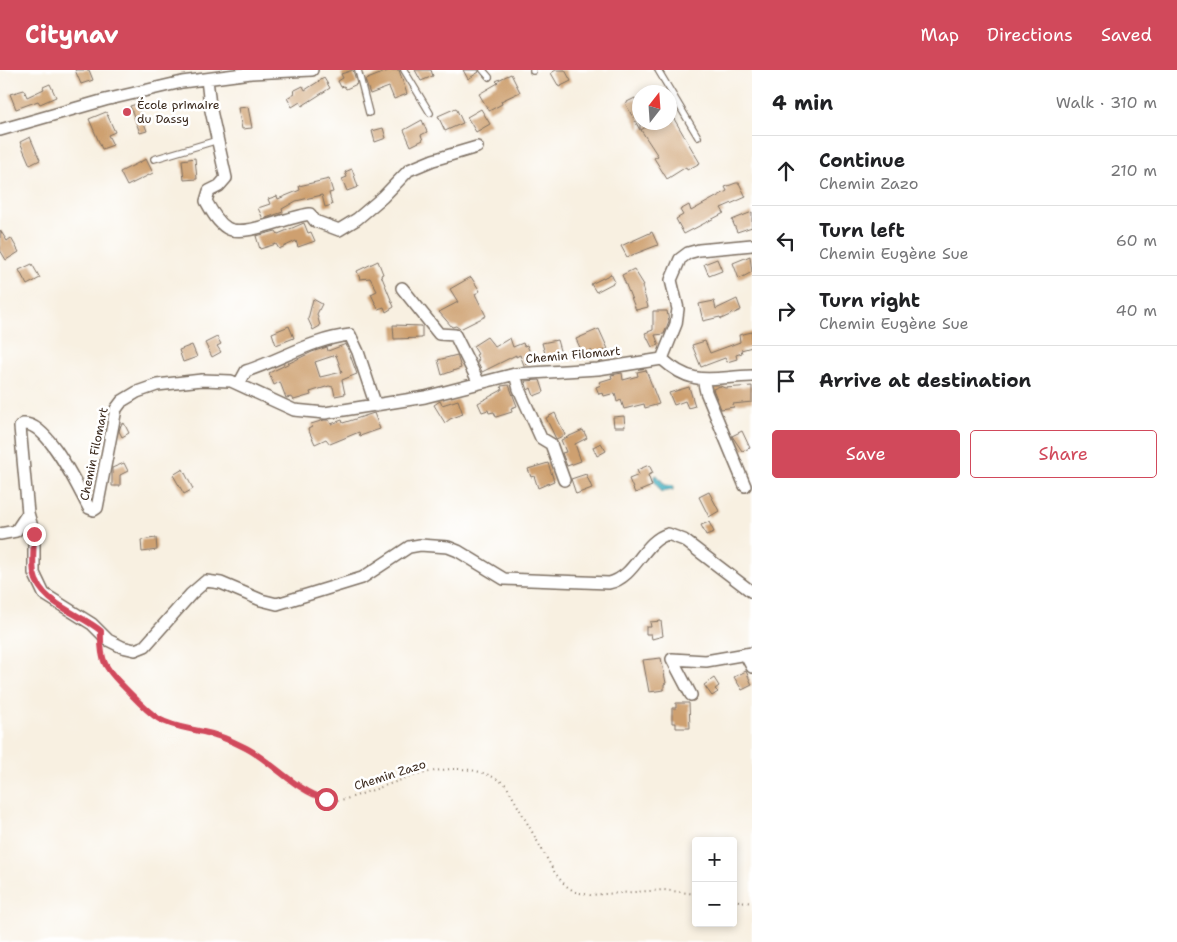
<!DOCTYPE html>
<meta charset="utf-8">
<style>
:root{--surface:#fff;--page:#f6f6f6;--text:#202124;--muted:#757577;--line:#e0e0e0;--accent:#d1495b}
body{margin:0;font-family:"Shantell Sans",sans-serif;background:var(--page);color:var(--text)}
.controls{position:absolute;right:15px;bottom:15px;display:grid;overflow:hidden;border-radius:5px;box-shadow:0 2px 8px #0003}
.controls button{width:45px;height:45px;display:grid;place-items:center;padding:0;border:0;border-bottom:1px solid var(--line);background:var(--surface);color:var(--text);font:25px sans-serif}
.compass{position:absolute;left:632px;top:15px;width:45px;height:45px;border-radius:50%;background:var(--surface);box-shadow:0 2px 8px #0003;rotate:17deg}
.stop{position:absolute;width:15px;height:15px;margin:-11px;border:4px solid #d1495b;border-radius:50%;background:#fff}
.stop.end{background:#d1495b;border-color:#fff;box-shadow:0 1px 5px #0008}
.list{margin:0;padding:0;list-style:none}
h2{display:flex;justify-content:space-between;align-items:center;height:65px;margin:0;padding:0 20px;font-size:21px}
h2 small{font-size:16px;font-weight:400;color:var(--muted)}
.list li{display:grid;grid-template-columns:32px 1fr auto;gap:15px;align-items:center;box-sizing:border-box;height:70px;padding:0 20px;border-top:1px solid var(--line)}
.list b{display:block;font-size:19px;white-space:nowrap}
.list p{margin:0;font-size:16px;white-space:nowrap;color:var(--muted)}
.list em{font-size:16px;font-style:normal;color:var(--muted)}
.actions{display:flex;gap:10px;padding:15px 20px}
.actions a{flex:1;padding:11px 0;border:1px solid var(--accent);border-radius:5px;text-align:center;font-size:18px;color:var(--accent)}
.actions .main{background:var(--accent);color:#fff}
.icon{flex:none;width:28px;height:28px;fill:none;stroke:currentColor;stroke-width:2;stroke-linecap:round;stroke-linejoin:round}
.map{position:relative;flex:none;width:752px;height:872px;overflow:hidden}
header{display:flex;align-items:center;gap:30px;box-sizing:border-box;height:70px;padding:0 25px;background:var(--accent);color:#fff}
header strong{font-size:24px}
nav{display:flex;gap:28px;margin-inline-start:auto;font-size:18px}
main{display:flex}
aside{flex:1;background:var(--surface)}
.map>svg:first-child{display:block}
</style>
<header>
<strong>Citynav</strong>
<nav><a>Map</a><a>Directions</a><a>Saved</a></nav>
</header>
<main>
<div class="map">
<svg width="752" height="872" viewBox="0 0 752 872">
<rect width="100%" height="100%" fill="#fff"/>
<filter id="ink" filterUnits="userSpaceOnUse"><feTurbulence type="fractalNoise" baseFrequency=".02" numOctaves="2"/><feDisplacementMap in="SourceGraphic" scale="10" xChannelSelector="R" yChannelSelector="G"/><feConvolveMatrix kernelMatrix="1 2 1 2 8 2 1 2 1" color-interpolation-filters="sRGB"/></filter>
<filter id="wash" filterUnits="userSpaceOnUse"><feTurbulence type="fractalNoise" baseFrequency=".0096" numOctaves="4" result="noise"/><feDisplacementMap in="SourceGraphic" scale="20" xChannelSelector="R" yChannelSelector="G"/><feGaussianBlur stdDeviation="1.12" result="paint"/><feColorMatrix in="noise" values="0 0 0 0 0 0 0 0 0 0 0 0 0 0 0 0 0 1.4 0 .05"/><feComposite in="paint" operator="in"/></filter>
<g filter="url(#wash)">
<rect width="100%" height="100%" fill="#f8f0e1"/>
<!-- water -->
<path fill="#44b1c1" stroke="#406e70" d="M 657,405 L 665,415 L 673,416 L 673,420 L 661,422 L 654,410 L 654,406 Z"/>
<g id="blocks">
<!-- building -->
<path fill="#cea06f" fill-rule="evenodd" d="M 75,0 L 89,0 L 93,10 L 81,14 Z
M 353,0 L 357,14 L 346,19 L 344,16 L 341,17 L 338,11 L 343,8 L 341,4 Z
M 390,0 L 399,0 L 407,24 L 394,29 L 389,17 L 370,24 L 365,10 Z
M 415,0 L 431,0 L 433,6 L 421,11 Z
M 463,0 L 478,0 L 479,2 L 468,9 Z
M 556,0 L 565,0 L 571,11 L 559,17 L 551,3 Z
M 511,4 L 520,22 L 501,31 L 502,34 L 489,41 L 479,24 L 498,13 L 496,11 Z
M 324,8 L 330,18 L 302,36 L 300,32 L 292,37 L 287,28 L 295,23 L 293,21 L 303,16 L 305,20 Z
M 50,14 L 56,27 L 40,34 L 38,31 L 16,39 L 10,24 L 24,20 L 27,27 L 44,19 L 43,17 Z
M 635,28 L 640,37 L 640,60 L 625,33 Z
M 137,34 L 147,61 L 140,63 L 130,36 Z
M 248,37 L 252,58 L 242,59 L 238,38 Z
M 456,38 L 463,53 L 445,61 L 438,46 Z
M 481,39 L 490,54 L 476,62 L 467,47 Z
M 106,42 L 115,62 L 108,65 L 113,75 L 102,79 L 89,49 Z
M 670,42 L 700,93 L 687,100 L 686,97 L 667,109 L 654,88 L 658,86 L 641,60 L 653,52 L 670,52 Z
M 422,50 L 427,62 L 421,65 L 423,70 L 411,76 L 404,60 Z
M 383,58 L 386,68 L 375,72 L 372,61 Z
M 30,67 L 40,90 L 30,95 L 20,72 Z
M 195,88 L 197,109 L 184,110 L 182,90 Z
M 146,89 L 153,103 L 127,116 L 120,102 Z
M 352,99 L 358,117 L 347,121 L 342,109 L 347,107 L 345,102 Z
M 329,109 L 333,122 L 329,123 L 332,135 L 325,137 L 322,125 L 296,131 L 282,139 L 283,142 L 263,149 L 258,138 L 270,134 L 268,129 L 277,126 L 278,129 L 300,120 L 299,116 Z
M 736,113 L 739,113 L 746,127 L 721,138 L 724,143 L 684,164 L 676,149 L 683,145 L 680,140 L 689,135 L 691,141 L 727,121 L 725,117 Z
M 752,142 L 752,157 L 737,162 L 732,150 Z
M 304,153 L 308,163 L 311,162 L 315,171 L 298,177 L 296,171 L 279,179 L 276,174 L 260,179 L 256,166 L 276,161 L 278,164 Z
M 0,160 L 7,171 L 11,168 L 19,182 L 6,190 L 0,180 Z
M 652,162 L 658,175 L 627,187 L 621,176 Z
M 750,186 L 752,202 L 739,209 L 733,193 Z
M 717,189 L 722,201 L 709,206 L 704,194 Z
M 378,191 L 383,204 L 381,205 L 394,237 L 386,242 L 384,237 L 378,239 L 371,224 L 377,221 L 370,208 L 360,209 L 357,201 Z
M 32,194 L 40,208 L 27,215 L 19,200 Z
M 634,199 L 644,215 L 642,216 L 648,237 L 636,240 L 622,205 Z
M 611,204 L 615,212 L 596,222 L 591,214 Z
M 471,207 L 480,221 L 475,224 L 486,246 L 460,259 L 456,256 L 452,257 L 439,242 L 458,232 L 450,219 Z
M 313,229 L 322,234 L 317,244 L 320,256 L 313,260 L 308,249 Z
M 737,229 L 741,240 L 721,249 L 720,247 L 703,251 L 699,234 L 714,231 L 716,239 Z
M 653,241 L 667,241 L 669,251 L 664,264 L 655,265 L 659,275 L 652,277 L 645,263 L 653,260 Z
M 393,255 L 422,256 L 422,268 L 394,269 Z
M 289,256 L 294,268 L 276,275 L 272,263 Z
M 599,259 L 608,279 L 593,284 L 591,280 L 583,284 L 576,269 Z
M 752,262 L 752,277 L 741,280 L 742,283 L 736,285 L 737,289 L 727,292 L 725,288 L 701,297 L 692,275 L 705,271 L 710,283 L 740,272 L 739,265 Z
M 217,267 L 221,274 L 217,276 L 221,282 L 212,287 L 205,273 Z
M 487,267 L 495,277 L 510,268 L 513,277 L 523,273 L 524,276 L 527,275 L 533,291 L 524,295 L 520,285 L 516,287 L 516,285 L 482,302 L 477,291 L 479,290 L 476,285 L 478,284 L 473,276 Z
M 557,270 L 561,284 L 546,287 L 542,273 Z
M 346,274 L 357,304 L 342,310 L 345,324 L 335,326 L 333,317 L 329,316 L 310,322 L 311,325 L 294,330 L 292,327 L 286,328 L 280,312 L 274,315 L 269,303 L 312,282 L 327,277 L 328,281 ZM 336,285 L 342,302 L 320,307 L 315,292 Z
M 192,275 L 197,287 L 183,292 L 179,280 Z
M 457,285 L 461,298 L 442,305 L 438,290 Z
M 646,300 L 659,334 L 645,338 L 644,334 L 624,339 L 621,330 L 617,332 L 615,323 L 604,326 L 603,323 L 599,324 L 596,317 L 601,315 L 599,312 L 612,308 L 611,305 L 622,303 L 623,310 L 638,306 L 637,302 Z
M 540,310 L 544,322 L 534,326 L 531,318 L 528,320 L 525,311 Z
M 509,315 L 517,336 L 511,338 L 512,342 L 496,347 L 494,342 L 489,343 L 488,340 L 482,342 L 478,333 L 502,320 L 501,316 Z
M 720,316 L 725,318 L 752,316 L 752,332 L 733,334 L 734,337 L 721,339 L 713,319 Z
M 689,317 L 695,336 L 688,338 L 685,331 L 674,335 L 669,323 Z
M 458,330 L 463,344 L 450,349 L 445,353 L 434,335 L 440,331 L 442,335 Z
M 374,343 L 380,359 L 360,366 L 359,362 L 330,374 L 326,369 L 315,374 L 308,359 L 312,357 L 311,354 L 324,350 L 329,350 L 331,354 L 342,350 L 343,353 Z
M 555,343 L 565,365 L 556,369 L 546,348 Z
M 624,346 L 625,357 L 614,357 L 613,347 Z
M 124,353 L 129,363 L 122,367 L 119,361 L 121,355 Z
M 583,360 L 587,368 L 575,374 L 581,391 L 567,396 L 562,383 L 566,382 L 561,370 Z
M 742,361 L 750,378 L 742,381 L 732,366 Z
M 601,373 L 606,381 L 597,386 L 593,377 Z
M 124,393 L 128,401 L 120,405 L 120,416 L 112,416 L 112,398 Z
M 548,393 L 554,411 L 538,418 L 534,406 L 531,407 L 528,399 Z
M 649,395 L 653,403 L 648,405 L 652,416 L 635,423 L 629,409 L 639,405 L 637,400 Z
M 183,399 L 193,419 L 184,424 L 173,405 Z
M 586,404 L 592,418 L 576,424 L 571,409 Z
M 709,422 L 719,441 L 709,447 L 699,427 Z
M 709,452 L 714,462 L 706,465 L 701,455 Z
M 156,468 L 157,480 L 142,482 L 141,470 Z
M 661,551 L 663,566 L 652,569 L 651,564 L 646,564 L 646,557 L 651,557 L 650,552 Z
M 661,588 L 666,613 L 664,614 L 664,620 L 649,622 L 643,590 Z
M 746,601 L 752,615 L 742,620 L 734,607 Z
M 714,608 L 719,616 L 715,619 L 718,622 L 712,626 L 704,615 Z
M 676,633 L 689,633 L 690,658 L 676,658 L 676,653 L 672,653 L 672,638 L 676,638 Z"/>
</g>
</g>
<g filter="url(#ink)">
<use href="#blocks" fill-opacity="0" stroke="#7d6f62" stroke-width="1"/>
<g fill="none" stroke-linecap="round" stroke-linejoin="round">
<defs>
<path id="service" d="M 358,0 L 369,43
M 404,0 L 430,43
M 483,0 L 489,7
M 533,0 L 533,1
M 658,0 L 698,67
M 154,89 L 218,70"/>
<path id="minor" d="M 207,9 L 210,36 L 226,108 L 219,116 L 209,121 L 206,131 C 211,140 217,152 227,158 C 243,168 290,146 310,144 L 315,151 L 339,160 L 357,149 L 383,127 L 409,100 L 433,90 L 477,77
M 0,60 L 105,30 L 182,12 L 251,3 L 312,0
M 402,218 L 439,264 L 455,265 L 479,313
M 662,289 L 676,254 L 678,239 L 671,210 L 680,189 L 688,183 L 699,180 L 752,175
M 662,289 C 694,318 712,307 752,306
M 515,304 L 519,319 L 541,368 L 551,374 L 564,410
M 703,309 L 706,322 L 745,416
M 239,314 L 246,301 C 281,290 312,269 350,265 L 358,282 L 376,336
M 28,443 L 34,464 L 34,503 L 44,524 L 92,554 L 108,570 L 122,577 L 135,580 L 145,576 L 191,524 L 206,511 L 221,513 L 261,530 L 277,534 L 362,508 L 409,477 L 420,475 L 448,477 L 458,481 L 504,509 L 609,513 C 636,507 643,471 668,464 L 684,470 L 752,522
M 0,464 L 16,461 L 28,443 L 20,357 L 23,354 C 48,351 79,420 89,438 L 94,440 L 97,438 L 116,339 L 122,331 L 137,322 L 157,315 L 202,310 L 231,311 L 294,340 L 325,343 L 425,327 L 515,304 L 598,299 L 662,289
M 745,584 L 752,597
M 691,625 L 672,589 L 706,591 L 752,583"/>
</defs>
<!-- service casing -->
<use href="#service" stroke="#7d6f62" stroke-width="8"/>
<!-- minor casing -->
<use href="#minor" stroke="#7d6f62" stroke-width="14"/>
<!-- path -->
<path stroke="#7d6f62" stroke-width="2" stroke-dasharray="1 4" stroke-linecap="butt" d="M 101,576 C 100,593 110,603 121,614 C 133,626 145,642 160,649 C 187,663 219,663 246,678 C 271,691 307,729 333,730 C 346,731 360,724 373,720 C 415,705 465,684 506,715 L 555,803 L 565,815 L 575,822 L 590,825 L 664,820 L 696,824
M 733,830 L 752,833"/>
<!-- service -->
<use href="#service" stroke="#fff" stroke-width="5.5"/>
<!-- minor -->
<use href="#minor" stroke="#fff" stroke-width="11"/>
</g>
</g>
<g fill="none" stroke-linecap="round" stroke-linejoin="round" filter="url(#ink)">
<!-- route -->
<path stroke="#d1495b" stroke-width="6" d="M 34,464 C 34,476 32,491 34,503 C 40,534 80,543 101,561 C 100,591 104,597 125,618 C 135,628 146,641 159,649 C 171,656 185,658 199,661 C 215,664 231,670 246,678 C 273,692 296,721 326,729"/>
</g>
<!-- markers -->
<circle fill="#d1495b" stroke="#fff" stroke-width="2" cx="127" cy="42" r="5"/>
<g text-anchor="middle" stroke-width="5" stroke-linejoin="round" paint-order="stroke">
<!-- poi labels -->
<g font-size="12" fill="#3b2a1e" stroke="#fff" text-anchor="start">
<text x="137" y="39">École primaire<tspan x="137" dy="14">du Dassy</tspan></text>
</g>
<!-- street labels -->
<g font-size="12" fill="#3b2a1e" stroke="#fff">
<text transform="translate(573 285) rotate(-5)" y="4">Chemin Filomart</text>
<text transform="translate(94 384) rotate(-78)" y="4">Chemin Filomart</text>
<text transform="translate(390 705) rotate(-18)" y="4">Chemin Zazo</text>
</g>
</g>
</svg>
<div class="controls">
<button>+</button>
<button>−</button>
</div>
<svg class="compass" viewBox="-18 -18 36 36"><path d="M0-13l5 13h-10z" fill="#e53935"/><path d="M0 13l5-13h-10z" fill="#757577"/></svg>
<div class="stop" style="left:326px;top:729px"></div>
<div class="stop end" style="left:34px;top:464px"></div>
</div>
<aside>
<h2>4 min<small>Walk · 310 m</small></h2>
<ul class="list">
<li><svg class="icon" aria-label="ahead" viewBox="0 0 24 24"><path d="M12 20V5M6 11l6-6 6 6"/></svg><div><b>Continue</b><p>Chemin Zazo</p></div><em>210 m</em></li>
<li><svg class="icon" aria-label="left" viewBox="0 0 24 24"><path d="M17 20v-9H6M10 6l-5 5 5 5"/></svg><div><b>Turn left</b><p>Chemin Eugène Sue</p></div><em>60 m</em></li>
<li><svg class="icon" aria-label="right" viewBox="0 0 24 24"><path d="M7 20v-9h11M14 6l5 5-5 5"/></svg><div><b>Turn right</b><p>Chemin Eugène Sue</p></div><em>40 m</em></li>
<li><svg class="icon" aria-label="arrive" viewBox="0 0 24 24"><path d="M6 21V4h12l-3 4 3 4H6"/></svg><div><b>Arrive at destination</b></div></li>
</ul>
<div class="actions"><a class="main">Save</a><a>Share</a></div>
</aside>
</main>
